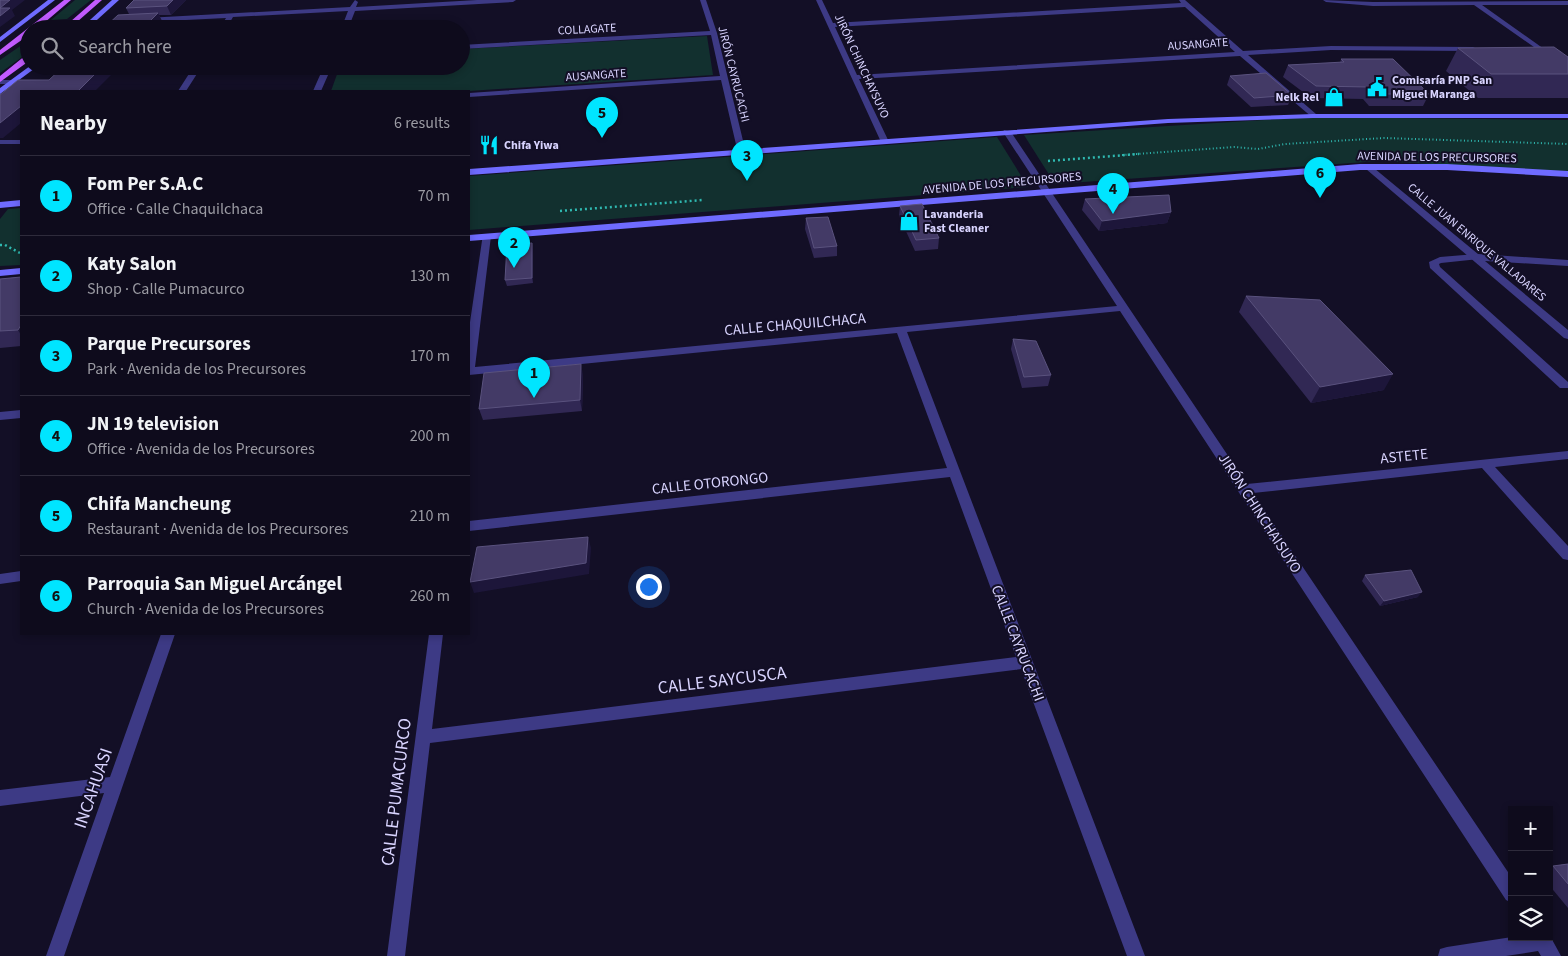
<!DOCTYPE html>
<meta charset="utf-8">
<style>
:root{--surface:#0e0b1c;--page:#171425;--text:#f1f3f6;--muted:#9b9ba3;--line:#2e2b3b;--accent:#00e5ff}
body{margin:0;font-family:"Source Sans 3",sans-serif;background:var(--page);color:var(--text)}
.controls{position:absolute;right:15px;bottom:15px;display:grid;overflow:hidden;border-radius:0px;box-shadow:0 2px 8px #0003}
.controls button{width:45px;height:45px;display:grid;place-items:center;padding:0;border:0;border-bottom:1px solid var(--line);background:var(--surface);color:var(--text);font:25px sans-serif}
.you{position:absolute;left:648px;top:586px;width:18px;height:18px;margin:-12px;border:4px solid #fff;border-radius:50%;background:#1a73e8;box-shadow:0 0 0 8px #1a73e833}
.badge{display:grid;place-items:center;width:32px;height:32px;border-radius:50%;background:var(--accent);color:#111;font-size:16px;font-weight:700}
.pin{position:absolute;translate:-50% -41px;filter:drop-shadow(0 1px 2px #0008)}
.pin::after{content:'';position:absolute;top:26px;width:18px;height:15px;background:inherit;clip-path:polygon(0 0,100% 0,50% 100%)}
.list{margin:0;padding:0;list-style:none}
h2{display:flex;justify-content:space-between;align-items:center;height:65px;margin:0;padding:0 20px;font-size:21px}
h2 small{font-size:16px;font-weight:400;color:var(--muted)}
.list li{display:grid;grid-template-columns:32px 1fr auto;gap:15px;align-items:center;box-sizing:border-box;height:80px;padding:0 20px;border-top:1px solid var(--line)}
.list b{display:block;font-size:19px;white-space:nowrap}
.list p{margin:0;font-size:16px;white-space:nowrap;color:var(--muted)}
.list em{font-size:16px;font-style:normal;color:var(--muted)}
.icon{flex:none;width:28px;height:28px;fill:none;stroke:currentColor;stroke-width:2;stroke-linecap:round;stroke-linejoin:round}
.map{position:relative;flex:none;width:1568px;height:956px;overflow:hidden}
.search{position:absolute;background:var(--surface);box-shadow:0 2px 8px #0003;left:20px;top:20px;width:450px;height:55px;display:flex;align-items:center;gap:12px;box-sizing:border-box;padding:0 18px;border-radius:28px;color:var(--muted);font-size:19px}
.panel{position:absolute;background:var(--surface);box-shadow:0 2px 8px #0003;left:20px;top:90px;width:450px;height:545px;border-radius:0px}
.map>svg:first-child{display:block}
</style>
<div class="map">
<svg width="1568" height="956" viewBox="0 0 1568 956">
<rect width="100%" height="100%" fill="#130f26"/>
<!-- green -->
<path fill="#12302f" d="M 75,0 L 91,0 L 67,19 L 51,20 Z
M 707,36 L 713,75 L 469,91 L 331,91 L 340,66 L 461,66 L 461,49 Z
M 29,40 L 29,52 L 0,73 L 0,60 Z
M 1311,117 L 1568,120 L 1568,172 L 1380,161 L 1055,184 L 1024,135 Z
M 997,137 L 1028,187 L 469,230 L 469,176 Z
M 21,208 L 21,265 L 0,266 L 0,219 L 8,209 Z"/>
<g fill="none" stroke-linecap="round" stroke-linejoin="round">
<!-- path-far1 -->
<path stroke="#2fb8b0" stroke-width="2" stroke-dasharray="1 2.5" stroke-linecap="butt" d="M 1122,155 L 1234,147 L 1258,149 L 1285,144 L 1384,138 L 1568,144"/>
<!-- path -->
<path stroke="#2fb8b0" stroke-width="2.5" stroke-dasharray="2 3" stroke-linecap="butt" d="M 1048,161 L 1139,154
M 560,211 L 703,200
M 0,245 L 5,245 L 20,253"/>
<!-- service -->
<path fill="#3d3a85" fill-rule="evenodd" d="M 0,140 L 21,140 L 21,144 L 0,144 Z
M 1476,254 L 1479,255 L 1479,259 L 1441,263 L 1439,264 L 1440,267 L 1568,382 L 1568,388 L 1560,388 L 1430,268 L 1429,262 L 1440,257 Z"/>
<!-- minor -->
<path fill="#3d3a85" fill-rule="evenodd" d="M 477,0 L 516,0 L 513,2 L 355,11 L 348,29 L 341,29 L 348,11 L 233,17 L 226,29 L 219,29 L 226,18 L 146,22 L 143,20 L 146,18 L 350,7 L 355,0 L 358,2 L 356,7 Z
M 700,0 L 706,0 L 717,33 L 746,153 L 745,155 L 738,153 L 721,80 L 469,97 L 469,93 L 720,76 L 711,35 L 461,49 L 461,45 L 710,31 Z
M 816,0 L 822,0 L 833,23 L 1181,3 L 1179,0 L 1185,0 L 1243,51 L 1331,46 L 1473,47 L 1477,49 L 1473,51 L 1331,50 L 1248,55 L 1316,114 L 1316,118 L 1313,118 L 1240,56 L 859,79 L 889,142 L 885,144 L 881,142 ZM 1185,7 L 1235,52 L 857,75 L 835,27 Z
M 1323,0 L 1373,2 L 1568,1 L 1568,5 L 1482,5 L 1568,66 L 1568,71 L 1474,5 L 1373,6 L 1326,2 Z
M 128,20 L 128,22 L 126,23 L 90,25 L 87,23 L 90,21 Z
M 194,66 L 202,66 L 186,91 L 178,91 Z
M 324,66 L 332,66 L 321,91 L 313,91 Z
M 0,80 L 14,80 L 18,82 L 14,84 L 0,84 Z
M 1004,130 L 1011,132 L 1247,484 L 1568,451 L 1568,459 L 1495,467 L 1568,546 L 1568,560 L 1563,559 L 1482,468 L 1253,493 L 1512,878 L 1512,903 L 1506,900 L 1120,311 L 907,332 L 1145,956 L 1127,956 L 1021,669 L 430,743 L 405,956 L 387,956 L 429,634 L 443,634 L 432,729 L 1016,657 L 950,477 L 469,531 L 469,521 L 947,468 L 897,333 L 469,375 L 469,329 L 483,234 L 489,234 L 491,236 L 475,367 L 1117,306 L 1003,132 Z
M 1369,164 L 1478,254 L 1568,260 L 1568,266 L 1485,261 L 1568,330 L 1568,339 L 1564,338 L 1366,169 L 1366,165 Z
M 21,410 L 21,418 L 0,420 L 0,412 Z
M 21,571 L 21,581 L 0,584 L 0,574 Z
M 161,634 L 175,634 L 64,956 L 46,956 L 104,793 L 0,806 L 0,790 L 110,777 Z
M 1549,934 L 1561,956 L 1541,956 L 1538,951 L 1506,956 L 1438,956 L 1440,949 L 1447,947 L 1512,937 L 1549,937 Z"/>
<!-- secondary -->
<path fill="#6f6bff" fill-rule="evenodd" d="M 48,0 L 55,0 L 0,42 L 0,37 Z
M 112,0 L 119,0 L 87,29 L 80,29 Z
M 30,66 L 38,66 L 0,94 L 0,88 Z
M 1313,114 L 1568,114 L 1568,118 L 1313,118 L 1168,123 L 469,175 L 469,169 L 1168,119 Z
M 1360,164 L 1447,164 L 1568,171 L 1568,177 L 1447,170 L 1360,170 L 469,241 L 469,235 Z
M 21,200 L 21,206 L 0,208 L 0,202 Z
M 21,268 L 21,274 L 0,276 L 0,270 Z"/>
<!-- primary -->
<path fill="#c25bff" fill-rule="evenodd" d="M 64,0 L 71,0 L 37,29 L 29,29 L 29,35 L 0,55 L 0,50 Z
M 95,0 L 102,0 L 69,29 L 62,29 Z
M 26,55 L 29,55 L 29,61 L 0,82 L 0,76 Z"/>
</g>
<!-- wall -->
<path fill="#312854" d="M 134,0 L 186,0 L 171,15 L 159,15 L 163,23 L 129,14 L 126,8 Z
M 1458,48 L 1568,57 L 1568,98 L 1478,98 L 1446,71 Z
M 1341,59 L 1429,94 L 1423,106 L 1369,106 L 1363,99 L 1311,98 L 1283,77 L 1288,65 L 1340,63 Z
M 1230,76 L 1292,95 L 1288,105 L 1251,107 L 1227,85 Z
M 1085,199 L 1171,212 L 1167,223 L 1099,231 L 1082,210 Z
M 900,206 L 939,238 L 938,249 L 915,251 L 899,216 Z
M 806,218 L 837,246 L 837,256 L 814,258 L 805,229 Z
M 532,243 L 533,248 L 533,283 L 507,286 L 505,280 Z
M 21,277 L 21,346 L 0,348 L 0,279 Z
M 1246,296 L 1384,390 L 1311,403 L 1239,312 Z
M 1013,339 L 1051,375 L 1048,386 L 1022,388 L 1011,349 Z
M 583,375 L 582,411 L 483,420 L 479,409 Z
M 1365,575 L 1418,597 L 1380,606 L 1362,581 Z
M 1568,864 L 1568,908 L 1549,885 L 1549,869 L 1553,866 Z"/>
<!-- shaded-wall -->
<path fill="#1d163a" d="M 10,0 L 25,0 L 12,10 L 15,16 L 0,27 L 0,8 Z
M 173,0 L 186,0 L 171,15 L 167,6 Z
M 158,13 L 163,23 L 157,29 L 142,29 Z
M 103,66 L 120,66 L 95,91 L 78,91 Z
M 21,106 L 21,123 L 3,138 L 0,138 L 0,123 Z
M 1171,212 L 1167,223 L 1099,231 L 1102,221 Z
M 532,243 L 533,248 L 533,283 L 532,278 Z
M 21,325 L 21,335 L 18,330 Z
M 581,364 L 583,375 L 582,411 L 580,400 Z
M 1393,374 L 1384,390 L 1311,403 L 1320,387 Z
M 588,537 L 591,548 L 589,574 L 474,593 L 470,582 Z
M 1422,592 L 1418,597 L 1380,606 L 1384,601 Z"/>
<!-- building -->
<path fill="#433a66" stroke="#5a527e" d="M 0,0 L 10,0 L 0,8 L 10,8 L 0,16 Z
M 134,0 L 173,0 L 167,6 L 126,8 Z
M 158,13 L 142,29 L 103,29 L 118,15 Z
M 1554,47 L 1568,57 L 1568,74 L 1491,74 L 1458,48 Z
M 1341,59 L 1393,59 L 1429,94 L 1375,94 L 1368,87 L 1316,86 L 1288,65 L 1344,62 Z
M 64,66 L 103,66 L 78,91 L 21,91 L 21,106 L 0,123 L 0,95 L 18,80 L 49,80 Z
M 1266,73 L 1292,95 L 1254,98 L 1230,76 Z
M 1169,195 L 1171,212 L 1102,221 L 1085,199 Z
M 922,204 L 939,238 L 916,240 L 900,206 Z
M 828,217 L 837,246 L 814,248 L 806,218 Z
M 532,243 L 532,278 L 505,280 L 507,245 Z
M 21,277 L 21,325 L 18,330 L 0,331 L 0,279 Z
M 1246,296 L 1320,300 L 1393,374 L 1320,387 Z
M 1013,339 L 1036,341 L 1051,375 L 1024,377 Z
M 581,364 L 580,400 L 479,409 L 484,373 Z
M 588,537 L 586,563 L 470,582 L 477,547 Z
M 1411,570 L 1422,592 L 1384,601 L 1365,575 Z
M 1568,864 L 1568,884 L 1553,866 Z"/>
<!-- icons -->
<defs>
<symbol id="civic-bare" viewBox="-9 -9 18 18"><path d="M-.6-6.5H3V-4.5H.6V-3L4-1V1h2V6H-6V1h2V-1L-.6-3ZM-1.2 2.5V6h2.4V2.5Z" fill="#00e5ff" stroke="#130f26" stroke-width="2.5" paint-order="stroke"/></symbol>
<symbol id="shop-bare" viewBox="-9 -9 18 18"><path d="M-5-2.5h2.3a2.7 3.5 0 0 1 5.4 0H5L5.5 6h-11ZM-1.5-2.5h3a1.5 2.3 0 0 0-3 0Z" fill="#00e5ff" stroke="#130f26" stroke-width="2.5" paint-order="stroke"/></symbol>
<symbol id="restaurant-bare" viewBox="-9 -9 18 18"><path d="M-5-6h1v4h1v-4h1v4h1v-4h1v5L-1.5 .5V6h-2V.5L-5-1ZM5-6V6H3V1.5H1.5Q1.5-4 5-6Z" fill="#00e5ff" stroke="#130f26" stroke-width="2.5" paint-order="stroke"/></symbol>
</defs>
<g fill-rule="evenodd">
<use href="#civic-bare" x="1363" y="73" width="28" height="28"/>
<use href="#shop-bare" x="1320" y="83" width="28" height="28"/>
<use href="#restaurant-bare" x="475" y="131" width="28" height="28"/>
<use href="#shop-bare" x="895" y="207" width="28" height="28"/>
</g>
<g text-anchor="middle" stroke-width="4" stroke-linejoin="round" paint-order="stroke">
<!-- far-street labels -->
<g font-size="12" fill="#d9d4ff" stroke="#130f26">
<text transform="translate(587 29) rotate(-3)" y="4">COLLAGATE</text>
<text transform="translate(1198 44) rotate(-4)" y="4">AUSANGATE</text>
<text transform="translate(862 66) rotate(65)" y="4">JIRÓN CHINCHAYSUYO</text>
<text transform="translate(734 74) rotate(76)" y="4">JIRÓN CAYRUCACHI</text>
<text transform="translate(596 75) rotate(-4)" y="4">AUSANGATE</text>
<text transform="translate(1437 157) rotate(1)" y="4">AVENIDA DE LOS PRECURSORES</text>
<text transform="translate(1002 183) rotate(-5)" y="4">AVENIDA DE LOS PRECURSORES</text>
<text transform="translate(1477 242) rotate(40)" y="4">CALLE JUAN ENRIQUE VALLADARES</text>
</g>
<!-- far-poi labels -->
<g font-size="12" font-weight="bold" fill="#d9d4ff" stroke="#130f26" text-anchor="start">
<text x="1392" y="84">Comisaría PNP San<tspan x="1392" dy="14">Miguel Maranga</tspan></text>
<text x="1319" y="101" text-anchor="end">Nelk Rel</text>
<text x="504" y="149">Chifa Yiwa</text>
<text x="924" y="218">Lavanderia<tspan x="924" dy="14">Fast Cleaner</tspan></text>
</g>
<!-- street labels -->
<g font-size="15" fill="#d9d4ff" stroke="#130f26">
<text transform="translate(795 324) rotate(-5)" y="5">CALLE CHAQUILCHACA</text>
<text transform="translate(1404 456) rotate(-6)" y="5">ASTETE</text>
<text transform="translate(710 483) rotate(-6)" y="5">CALLE OTORONGO</text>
<text transform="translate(1260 513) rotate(57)" y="5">JIRÓN CHINCHAISUYO</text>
<text transform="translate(1018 643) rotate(69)" y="5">CALLE CAYRUCACHI</text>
</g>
<!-- near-street labels -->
<g font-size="18" fill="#d9d4ff" stroke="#130f26">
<text transform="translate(722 680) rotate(-7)" y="6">CALLE SAYCUSCA</text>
<text transform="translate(93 788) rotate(-71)" y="6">INCAHUASI</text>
<text transform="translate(396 792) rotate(-83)" y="6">CALLE PUMACURCO</text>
</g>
</g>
</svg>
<div class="controls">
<button>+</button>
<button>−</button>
<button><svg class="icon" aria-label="layers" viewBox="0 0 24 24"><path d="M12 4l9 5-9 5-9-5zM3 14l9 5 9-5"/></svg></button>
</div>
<div class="you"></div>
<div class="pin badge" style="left:534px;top:398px">1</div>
<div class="pin badge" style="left:514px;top:268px">2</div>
<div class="pin badge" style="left:747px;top:181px">3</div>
<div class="pin badge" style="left:1113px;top:214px">4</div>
<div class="pin badge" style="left:602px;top:138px">5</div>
<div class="pin badge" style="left:1320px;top:198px">6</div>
<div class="search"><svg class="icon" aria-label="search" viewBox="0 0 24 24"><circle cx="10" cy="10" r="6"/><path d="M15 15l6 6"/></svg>Search here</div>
<section class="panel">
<h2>Nearby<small>6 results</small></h2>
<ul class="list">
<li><span class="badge">1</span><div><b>Fom Per S.A.C</b><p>Office · Calle Chaquilchaca</p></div><em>70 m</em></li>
<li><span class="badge">2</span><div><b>Katy Salon</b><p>Shop · Calle Pumacurco</p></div><em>130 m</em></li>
<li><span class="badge">3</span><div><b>Parque Precursores</b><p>Park · Avenida de los Precursores</p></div><em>170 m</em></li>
<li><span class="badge">4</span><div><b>JN 19 television</b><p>Office · Avenida de los Precursores</p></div><em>200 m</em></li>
<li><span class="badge">5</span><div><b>Chifa Mancheung</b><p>Restaurant · Avenida de los Precursores</p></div><em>210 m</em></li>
<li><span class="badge">6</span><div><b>Parroquia San Miguel Arcángel</b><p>Church · Avenida de los Precursores</p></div><em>260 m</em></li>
</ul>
</section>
</div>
